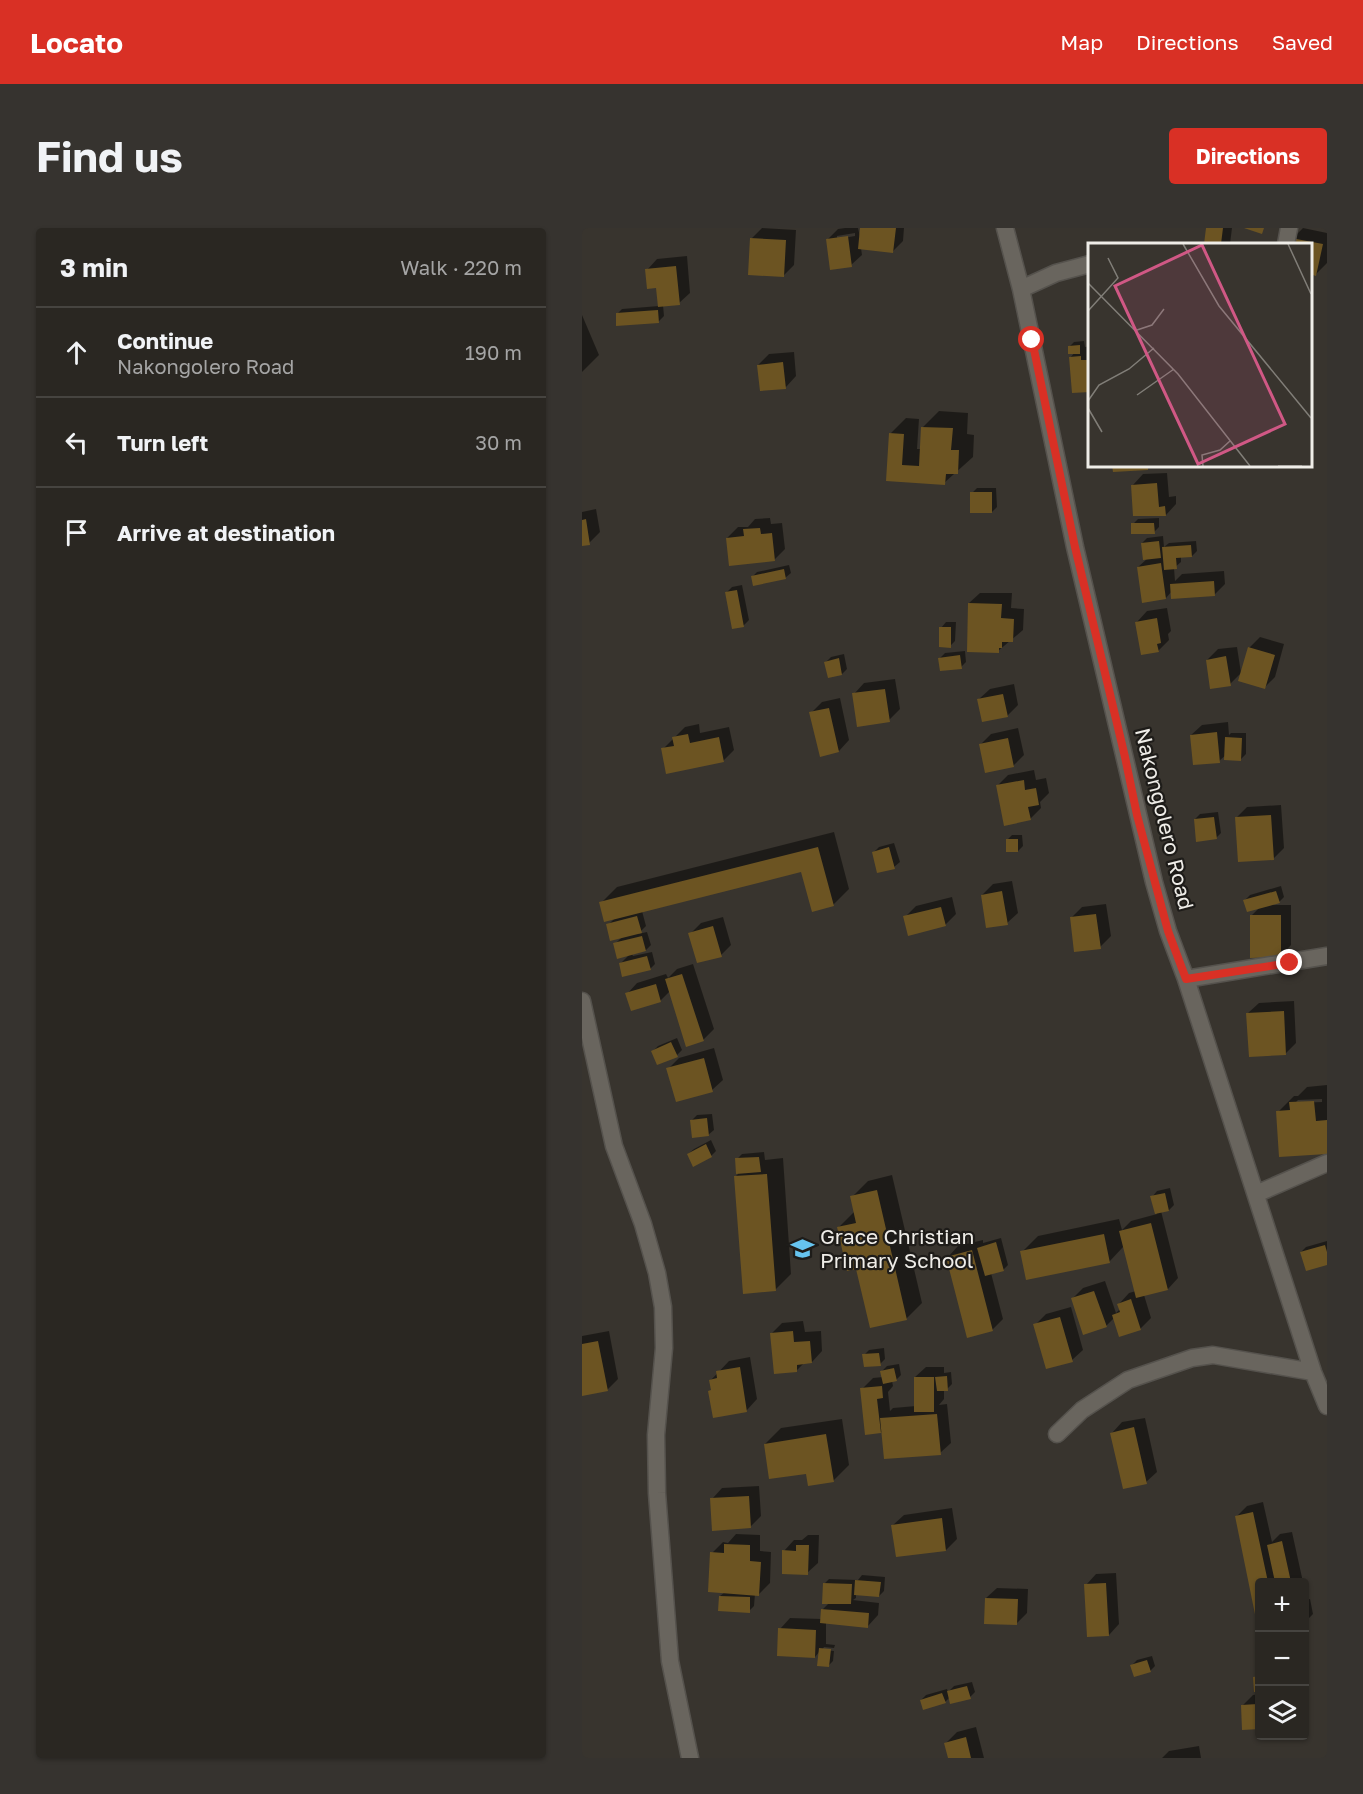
<!DOCTYPE html>
<meta charset="utf-8">
<style>
:root{--surface:#2a2722;--page:#36332f;--text:#f1f3f6;--muted:#a5a5a5;--line:#464440;--accent:#d93025}
body{margin:0;font-family:"Golos Text",sans-serif;background:var(--page);color:var(--text)}
.controls{position:absolute;right:18px;bottom:18px;display:grid;overflow:hidden;border-radius:6px;box-shadow:0 2px 4px #0004}
.controls button{width:54px;height:54px;display:grid;place-items:center;padding:0;border:0;border-bottom:2px solid var(--line);background:var(--surface);color:var(--text);font:30px sans-serif}
.stop{position:absolute;width:18px;height:18px;margin:-14px;border:4px solid #d93025;border-radius:50%;background:#fff}
.stop.end{background:#d93025;border-color:#fff;box-shadow:0 2px 6px #0008}
.list{margin:0;padding:0;list-style:none}
h2{display:flex;justify-content:space-between;align-items:center;height:78px;margin:0;padding:0 24px;font-size:26px}
h2 small{font-size:20px;font-weight:400;color:var(--muted)}
.list li{display:grid;grid-template-columns:39px 1fr auto;gap:18px;align-items:center;box-sizing:border-box;height:90px;padding:0 24px;border-top:2px solid var(--line)}
.list b{display:block;font-size:22px;white-space:nowrap}
.list p{margin:0;font-size:20px;white-space:nowrap;color:var(--muted)}
.list em{font-size:20px;font-style:normal;color:var(--muted)}
.icon{flex:none;width:33px;height:33px;fill:none;stroke:currentColor;stroke-width:2;stroke-linecap:round;stroke-linejoin:round}
.map{position:relative;flex:none;width:745px;height:1530px;overflow:hidden;border-radius:6px}
header{display:flex;align-items:center;gap:36px;box-sizing:border-box;height:84px;padding:0 30px;background:var(--accent);color:#fff}
header strong{font-size:28px}
nav{display:flex;gap:33px;margin-inline-start:auto;font-size:21px}
.intro{display:flex;align-items:center;justify-content:space-between;box-sizing:border-box;height:144px;padding:0 36px}
h1{margin:0;font-size:42px}
.button{padding:15px 27px;border-radius:6px;background:var(--accent);color:#fff;font-size:21px;font-weight:700}
main{display:flex;gap:36px;padding:0 36px}
aside{flex:1;background:var(--surface);border-radius:6px;box-shadow:0 2px 4px #0004}
.map>svg:first-child{display:block}
</style>
<header>
<strong>Locato</strong>
<nav><a>Map</a><a>Directions</a><a>Saved</a></nav>
</header>
<div class="intro"><h1>Find us</h1><a class="button">Directions</a></div>
<main>
<aside>
<h2>3 min<small>Walk · 220 m</small></h2>
<ul class="list">
<li><svg class="icon" aria-label="ahead" viewBox="0 0 24 24"><path d="M12 20V5M6 11l6-6 6 6"/></svg><div><b>Continue</b><p>Nakongolero Road</p></div><em>190 m</em></li>
<li><svg class="icon" aria-label="left" viewBox="0 0 24 24"><path d="M17 20v-9H6M10 6l-5 5 5 5"/></svg><div><b>Turn left</b></div><em>30 m</em></li>
<li><svg class="icon" aria-label="arrive" viewBox="0 0 24 24"><path d="M6 21V4h12l-3 4 3 4H6"/></svg><div><b>Arrive at destination</b></div></li>
</ul>
</aside>
<div class="map">
<svg width="745" height="1530" viewBox="0 0 745 1530">
<rect width="100%" height="100%" fill="#38342e"/>
<!-- shadow -->
<path fill="#0007" fill-rule="evenodd" d="M 180,0 L 214,2 L 212,37 L 201,48 L 169,11 Z
M 263,0 L 276,0 L 278,9 L 280,0 L 322,0 L 321,13 L 310,24 L 279,20 L 280,27 L 269,37 L 245,12 L 256,1 ZM 273,5 L 273,8 L 255,11 L 255,8 Z
M 626,0 L 650,0 L 648,16 L 624,16 Z
M 721,0 L 745,5 L 745,35 L 734,46 L 728,16 L 710,16 L 711,10 Z
M 105,28 L 108,65 L 97,75 L 81,77 L 82,88 L 76,94 L 35,86 L 40,81 L 77,78 L 75,59 L 65,42 L 75,31 Z
M 0,87 L 17,127 L 0,144 Z
M 502,113 L 503,119 L 508,118 L 508,162 L 488,130 L 493,124 L 487,119 L 492,114 Z
M 212,124 L 214,148 L 204,159 L 176,137 L 187,126 Z
M 357,183 L 386,185 L 385,206 L 392,207 L 391,229 L 362,255 L 305,251 L 308,206 L 324,190 L 337,191 L 335,221 L 340,221 L 341,199 Z
M 585,245 L 587,269 L 594,268 L 594,276 L 584,287 L 551,257 L 561,246 Z
M 395,260 L 414,260 L 415,279 L 410,284 L 390,265 Z
M 14,281 L 18,304 L 7,315 L 0,316 L 0,284 Z
M 188,290 L 189,296 L 200,295 L 203,321 L 192,332 L 145,310 L 156,299 L 166,299 L 173,291 Z
M 577,290 L 577,299 L 572,304 L 551,296 L 556,291 Z
M 581,308 L 582,319 L 587,315 L 614,313 L 615,323 L 610,328 L 599,329 L 599,334 L 592,340 L 593,353 L 600,346 L 642,343 L 643,356 L 632,367 L 590,363 L 584,370 L 556,339 L 566,330 L 560,315 L 565,310 Z
M 207,337 L 209,345 L 203,350 L 170,349 L 175,344 Z
M 160,357 L 167,392 L 162,397 L 151,399 L 145,364 L 150,359 Z
M 398,365 L 430,365 L 429,380 L 442,381 L 441,402 L 416,423 L 387,375 Z
M 585,380 L 589,403 L 586,406 L 587,412 L 576,423 L 555,394 L 565,383 Z
M 364,394 L 374,394 L 373,413 L 368,418 L 359,400 Z
M 678,409 L 702,416 L 693,449 L 682,460 L 667,420 Z
M 655,419 L 659,445 L 648,456 L 625,432 L 636,421 Z
M 383,423 L 384,434 L 379,439 L 358,430 L 363,425 Z
M 262,426 L 265,441 L 260,446 L 244,434 L 249,429 Z
M 313,451 L 318,481 L 307,492 L 272,466 L 282,455 Z
M 432,456 L 436,477 L 425,488 L 397,471 L 408,461 Z
M 258,470 L 267,512 L 257,523 L 229,485 L 240,474 Z
M 646,494 L 647,507 L 649,505 L 664,505 L 664,526 L 659,531 L 644,527 L 637,533 L 609,507 L 620,497 Z
M 117,496 L 118,505 L 147,499 L 152,522 L 141,533 L 81,521 L 103,499 Z
M 436,500 L 442,527 L 431,538 L 399,516 L 409,506 Z
M 452,542 L 454,552 L 464,550 L 467,565 L 458,574 L 459,580 L 448,591 L 415,558 L 426,547 Z
M 699,577 L 702,620 L 692,630 L 654,590 L 665,579 Z
M 636,584 L 639,605 L 634,610 L 613,591 L 618,586 Z
M 252,604 L 267,661 L 251,677 L 220,642 L 60,683 L 64,698 L 56,706 L 65,704 L 69,717 L 64,722 L 50,726 L 51,728 L 70,724 L 73,736 L 68,741 L 39,735 L 47,727 L 33,716 L 41,708 L 26,697 L 33,690 L 19,675 L 35,659 Z
M 430,607 L 440,607 L 441,618 L 436,623 L 425,612 Z
M 312,615 L 318,634 L 312,639 L 292,624 L 297,619 Z
M 430,653 L 436,685 L 425,695 L 400,667 L 411,656 Z
M 699,658 L 702,669 L 697,674 L 690,677 L 709,677 L 709,717 L 699,728 L 669,688 L 678,679 L 663,672 L 668,667 Z
M 370,669 L 374,686 L 363,697 L 323,689 L 334,678 Z
M 524,676 L 529,708 L 518,719 L 489,690 L 500,679 Z
M 141,689 L 149,717 L 139,727 L 108,706 L 119,695 Z
M 111,736 L 132,801 L 121,812 L 88,763 L 79,772 L 50,782 L 45,766 L 55,755 L 84,746 L 86,750 L 95,741 Z
M 712,773 L 714,815 L 703,826 L 666,785 L 677,775 Z
M 95,810 L 100,822 L 95,827 L 71,823 L 76,818 Z
M 132,820 L 141,852 L 130,862 L 86,841 L 97,830 Z
M 745,857 L 745,925 L 696,884 L 712,868 L 716,868 L 725,859 ZM 740,871 L 740,874 L 713,875 L 716,872 Z
M 130,886 L 132,902 L 126,907 L 110,892 L 115,887 Z
M 129,912 L 134,923 L 129,928 L 106,926 L 112,921 Z
M 182,924 L 183,932 L 201,930 L 209,1046 L 193,1062 L 154,948 L 156,946 L 155,931 L 160,926 Z
M 310,947 L 340,1075 L 324,1091 L 275,1039 L 256,1000 L 273,983 L 270,969 L 286,953 Z
M 588,960 L 592,977 L 587,982 L 579,983 L 596,1050 L 586,1061 L 562,1067 L 569,1090 L 558,1101 L 533,1089 L 524,1098 L 490,1071 L 501,1060 L 523,1053 L 534,1085 L 538,1081 L 537,1076 L 547,1065 L 554,1063 L 542,1018 L 527,1034 L 440,1024 L 456,1008 L 537,991 L 540,1002 L 549,993 L 575,986 L 570,969 L 575,963 Z
M 419,1010 L 426,1037 L 421,1042 L 409,1045 L 421,1091 L 410,1102 L 366,1029 L 376,1018 L 401,1012 L 401,1015 Z
M 745,1013 L 745,1035 L 719,1024 L 724,1019 Z
M 489,1079 L 501,1122 L 490,1132 L 453,1097 L 464,1086 Z
M 221,1093 L 223,1104 L 239,1103 L 240,1123 L 230,1134 L 223,1134 L 214,1143 L 189,1106 L 200,1095 Z
M 27,1103 L 36,1151 L 25,1162 L 0,1167 L 0,1108 Z
M 302,1120 L 303,1131 L 298,1136 L 282,1127 L 287,1122 Z
M 168,1129 L 175,1171 L 165,1182 L 132,1188 L 129,1152 L 147,1133 Z
M 317,1136 L 319,1147 L 314,1152 L 310,1153 L 311,1158 L 306,1164 L 308,1183 L 311,1180 L 334,1178 L 333,1149 L 344,1139 L 362,1139 L 362,1145 L 369,1144 L 370,1156 L 365,1161 L 362,1161 L 362,1171 L 357,1177 L 365,1176 L 369,1215 L 358,1225 L 301,1204 L 284,1205 L 280,1161 L 291,1150 L 301,1149 L 300,1143 L 305,1138 Z
M 563,1190 L 575,1244 L 564,1254 L 530,1205 L 540,1194 Z
M 260,1191 L 267,1237 L 251,1253 L 225,1244 L 183,1216 L 199,1200 Z
M 177,1258 L 179,1288 L 168,1299 L 130,1271 L 140,1260 Z
M 681,1274 L 690,1314 L 698,1306 L 710,1304 L 721,1354 L 678,1354 L 678,1398 L 655,1288 L 665,1278 Z
M 370,1280 L 375,1311 L 364,1322 L 311,1297 L 322,1287 Z
M 154,1306 L 178,1307 L 178,1323 L 189,1324 L 188,1355 L 177,1366 L 173,1366 L 172,1378 L 167,1383 L 138,1368 L 143,1364 L 130,1325 L 141,1314 L 146,1315 Z
M 226,1307 L 237,1307 L 236,1335 L 225,1345 L 202,1323 L 212,1312 L 220,1312 Z
M 534,1345 L 537,1396 L 527,1407 L 504,1357 L 514,1346 Z
M 280,1347 L 303,1349 L 302,1363 L 297,1368 L 274,1366 L 274,1370 L 271,1372 L 297,1375 L 296,1387 L 286,1398 L 244,1394 L 244,1416 L 253,1417 L 252,1420 L 242,1419 L 240,1422 L 252,1423 L 251,1433 L 246,1438 L 238,1423 L 233,1429 L 198,1401 L 208,1390 L 240,1391 L 241,1381 L 248,1374 L 242,1356 L 247,1351 L 276,1352 Z
M 415,1360 L 446,1361 L 445,1385 L 434,1396 L 404,1370 Z
M 728,1371 L 731,1386 L 726,1391 L 722,1391 L 722,1372 Z
M 570,1428 L 573,1438 L 568,1443 L 550,1437 L 555,1432 Z
M 390,1454 L 393,1464 L 388,1469 L 368,1469 L 363,1474 L 339,1472 L 344,1467 L 365,1461 L 366,1464 L 372,1458 Z
M 678,1466 L 678,1499 L 660,1478 L 671,1467 Z
M 394,1499 L 402,1530 L 368,1530 L 364,1515 L 375,1504 Z
M 617,1518 L 619,1530 L 580,1530 L 587,1523 Z"/>
<!-- building -->
<path fill="#6c5422" d="M 278,0 L 314,0 L 311,25 L 276,21 Z
M 624,0 L 641,0 L 639,16 L 622,16 Z
M 662,0 L 682,0 L 680,6 Z
M 266,8 L 270,39 L 248,42 L 244,11 Z
M 168,10 L 204,12 L 202,49 L 166,47 Z
M 709,10 L 741,16 L 734,48 L 728,46 L 728,16 L 708,16 Z
M 94,38 L 98,77 L 76,79 L 74,60 L 65,61 L 63,41 Z
M 76,82 L 77,95 L 34,98 L 34,85 Z
M 498,117 L 498,126 L 486,126 L 486,118 Z
M 499,128 L 499,132 L 508,132 L 508,164 L 490,165 L 487,129 Z
M 201,134 L 204,161 L 178,163 L 175,137 Z
M 339,199 L 371,200 L 369,222 L 377,222 L 376,246 L 364,246 L 363,257 L 304,253 L 307,205 L 322,206 L 320,237 L 337,238 Z
M 530,237 L 566,237 L 566,242 L 531,244 Z
M 575,255 L 577,279 L 583,278 L 584,288 L 551,288 L 549,257 Z
M 388,264 L 410,264 L 410,285 L 388,285 Z
M 4,291 L 8,317 L 0,318 L 0,292 Z
M 549,295 L 572,295 L 573,306 L 549,306 Z
M 178,300 L 179,306 L 190,305 L 193,333 L 147,338 L 144,310 L 162,308 L 161,301 Z
M 577,313 L 579,330 L 561,332 L 559,315 Z
M 609,317 L 610,329 L 594,330 L 595,341 L 582,342 L 580,319 Z
M 579,335 L 584,371 L 560,375 L 555,339 Z
M 202,341 L 204,351 L 171,358 L 169,348 Z
M 632,353 L 633,368 L 589,371 L 588,356 Z
M 155,362 L 162,399 L 150,401 L 143,364 Z
M 386,375 L 420,376 L 419,390 L 432,391 L 431,414 L 420,414 L 420,420 L 417,420 L 417,425 L 385,424 Z
M 575,390 L 579,415 L 575,416 L 577,424 L 559,427 L 553,394 Z
M 357,399 L 369,399 L 369,420 L 357,419 Z
M 666,419 L 693,427 L 683,461 L 656,453 Z
M 378,427 L 380,441 L 358,443 L 356,430 Z
M 644,428 L 649,458 L 628,461 L 624,432 Z
M 257,430 L 260,447 L 246,450 L 242,434 Z
M 303,461 L 308,494 L 275,499 L 270,465 Z
M 421,466 L 426,489 L 400,494 L 395,471 Z
M 247,480 L 257,524 L 238,529 L 227,484 Z
M 635,504 L 638,535 L 611,537 L 608,507 Z
M 106,506 L 108,515 L 137,509 L 142,534 L 84,546 L 79,520 L 92,518 L 90,509 Z
M 643,509 L 660,510 L 659,533 L 642,532 Z
M 426,510 L 432,539 L 403,545 L 397,516 Z
M 442,552 L 443,562 L 454,560 L 457,577 L 446,579 L 449,592 L 422,598 L 414,557 Z
M 689,587 L 692,632 L 656,634 L 653,589 Z
M 632,589 L 635,611 L 614,614 L 612,591 Z
M 424,611 L 436,611 L 436,624 L 424,624 Z
M 236,619 L 252,678 L 230,684 L 219,644 L 22,694 L 17,674 Z
M 307,619 L 313,641 L 295,645 L 290,624 Z
M 420,663 L 426,697 L 404,700 L 399,667 Z
M 694,663 L 698,675 L 665,684 L 661,672 Z
M 359,679 L 364,698 L 326,708 L 321,688 Z
M 514,686 L 519,721 L 492,724 L 488,689 Z
M 668,687 L 699,687 L 699,729 L 668,730 Z
M 55,688 L 60,705 L 28,713 L 24,696 Z
M 131,698 L 140,729 L 115,735 L 106,705 Z
M 60,708 L 64,723 L 35,731 L 31,715 Z
M 65,728 L 69,742 L 40,749 L 37,735 Z
M 100,746 L 122,813 L 104,819 L 83,751 Z
M 74,756 L 79,774 L 49,783 L 43,765 Z
M 702,783 L 704,827 L 667,829 L 664,785 Z
M 89,814 L 96,829 L 75,837 L 69,823 Z
M 122,830 L 131,864 L 94,874 L 84,840 Z
M 732,873 L 734,893 L 745,892 L 745,926 L 697,929 L 694,883 L 708,882 L 707,874 Z
M 125,890 L 127,908 L 110,910 L 108,892 Z
M 124,916 L 130,929 L 111,939 L 105,926 Z
M 177,929 L 179,944 L 154,946 L 153,930 Z
M 185,946 L 194,1063 L 161,1066 L 152,948 Z
M 295,962 L 325,1092 L 288,1100 L 274,1041 L 265,1043 L 255,999 L 274,995 L 268,968 Z
M 583,965 L 587,983 L 573,986 L 568,968 Z
M 569,995 L 586,1062 L 554,1070 L 537,1003 Z
M 522,1006 L 528,1035 L 444,1052 L 438,1023 Z
M 414,1014 L 422,1043 L 403,1048 L 395,1020 Z
M 743,1017 L 745,1024 L 745,1037 L 724,1043 L 718,1024 Z
M 390,1022 L 411,1103 L 385,1110 L 364,1029 Z
M 512,1063 L 525,1099 L 501,1107 L 489,1070 Z
M 549,1071 L 559,1102 L 537,1109 L 530,1087 L 538,1084 L 535,1076 Z
M 478,1089 L 491,1134 L 464,1141 L 451,1096 Z
M 211,1103 L 212,1114 L 228,1113 L 230,1135 L 215,1137 L 215,1144 L 192,1146 L 188,1105 Z
M 16,1113 L 26,1163 L 0,1168 L 0,1116 Z
M 297,1125 L 299,1138 L 282,1139 L 280,1126 Z
M 158,1139 L 165,1184 L 131,1190 L 126,1163 L 129,1162 L 127,1152 L 135,1150 L 134,1143 Z
M 312,1140 L 315,1153 L 301,1156 L 298,1143 Z
M 365,1148 L 366,1163 L 355,1163 L 353,1149 Z
M 332,1149 L 352,1149 L 352,1184 L 332,1184 Z
M 300,1158 L 301,1170 L 295,1171 L 299,1205 L 283,1207 L 278,1160 Z
M 355,1186 L 359,1227 L 302,1231 L 298,1190 Z
M 552,1199 L 565,1256 L 541,1261 L 528,1205 Z
M 244,1206 L 252,1254 L 226,1258 L 224,1246 L 187,1251 L 182,1216 Z
M 167,1268 L 169,1300 L 130,1303 L 128,1270 Z
M 671,1284 L 686,1354 L 678,1354 L 676,1401 L 653,1288 Z
M 360,1290 L 364,1323 L 314,1329 L 309,1297 Z
M 700,1313 L 709,1354 L 693,1354 L 685,1317 Z
M 142,1316 L 168,1317 L 168,1333 L 179,1334 L 177,1368 L 126,1364 L 128,1324 L 142,1325 Z
M 214,1317 L 227,1317 L 226,1347 L 200,1346 L 200,1322 L 214,1323 Z
M 273,1352 L 299,1354 L 297,1369 L 272,1367 Z
M 241,1355 L 270,1356 L 269,1376 L 240,1376 Z
M 524,1355 L 527,1408 L 505,1409 L 502,1356 Z
M 137,1368 L 168,1369 L 168,1385 L 136,1383 Z
M 403,1370 L 436,1371 L 435,1397 L 402,1396 Z
M 722,1375 L 727,1392 L 722,1393 Z
M 239,1381 L 287,1385 L 286,1400 L 238,1395 Z
M 196,1400 L 234,1402 L 233,1430 L 195,1428 Z
M 237,1420 L 249,1421 L 247,1439 L 235,1438 Z
M 565,1432 L 569,1444 L 552,1449 L 548,1437 Z
M 678,1448 L 678,1464 L 672,1464 L 671,1449 Z
M 385,1458 L 389,1471 L 368,1476 L 365,1463 Z
M 360,1465 L 364,1475 L 341,1482 L 338,1472 Z
M 676,1476 L 678,1501 L 660,1502 L 659,1477 Z
M 384,1509 L 389,1530 L 366,1530 L 362,1515 Z"/>
<g fill="none" stroke-linecap="round" stroke-linejoin="round">
<defs>
<path id="minor" d="M 423,0 L 439,61 L 493,319 L 572,654 L 586,703 L 604,751 L 731,1144 L 745,1178
M 704,16 L 707,0
M 439,61 L 474,45 L 508,36
M 604,751 L 745,728
M 0,773 L 32,918 L 61,996 L 75,1045 L 81,1079 L 82,1120 L 74,1207 L 75,1265 L 88,1433 L 108,1530
M 674,966 L 745,935
M 475,1206 L 500,1182 L 546,1152 L 610,1130 L 631,1127 L 731,1144"/>
</defs>
<!-- minor casing -->
<use href="#minor" stroke="#55524d" stroke-width="19"/>
<!-- minor -->
<use href="#minor" stroke="#69655e" stroke-width="16"/>
</g>
<g fill="none" stroke-linecap="round" stroke-linejoin="round">
<!-- route -->
<path stroke="#d93025" stroke-width="8" d="M 450,112 L 493,319 L 543,529 L 555,587 L 586,703 L 604,751 L 708,735"/>
</g>
<!-- icons -->
<defs>
<symbol id="school-bare" viewBox="-9 -9 18 18"><path d="M0-5L7-2L0 1L-7-2ZM-4 1L0 2.5L4 1V4Q0 6-4 4Z" fill="#66c4ef" stroke="#1e1c19" stroke-width="2.5" paint-order="stroke"/></symbol>
</defs>
<g fill-rule="evenodd">
<use href="#school-bare" x="204" y="1004" width="33" height="33"/>
</g>
<g text-anchor="middle" stroke-width="4.5" stroke-linejoin="round" paint-order="stroke">
<!-- street labels -->
<g font-size="21" fill="#efede8" stroke="#1e1c19">
<text transform="translate(582 591) rotate(76)" y="7">Nakongolero Road</text>
</g>
<!-- poi labels -->
<g font-size="21" fill="#efede8" stroke="#1e1c19" text-anchor="start">
<text x="238" y="1016">Grace Christian<tspan x="238" dy="24">Primary School</tspan></text>
</g>
</g>
<!-- overview -->
<g transform="translate(506 15)">
<rect width="224" height="224" fill="#38342e"/>
<path fill="none" stroke="#817e78" stroke-width="1.5" d="M 95,1 L 131,63 L 223,175M 200,1 L 223,51M 0,40 L 90,131 L 162,223M 0,68 L 30,35 L 20,15M 49,87 L 64,82 L 76,66M 49,152 L 86,126M 0,158 L 11,142 L 41,126 L 66,105M 0,165 L 14,189M 115,223 L 114,212 L 132,207 L 142,198M 190,223 L 214,223"/>
<path fill="#d05885" fill-opacity="0.15" stroke="#d05885" stroke-width="3" d="M 114,2 L 197,181 L 110,221 L 27,43 Z"/>
<rect width="224" height="224" fill="none" stroke="#efede8" stroke-width="3"/>
</g>
</svg>
<div class="controls">
<button>+</button>
<button>−</button>
<button><svg class="icon" aria-label="layers" viewBox="0 0 24 24"><path d="M12 4l9 5-9 5-9-5zM3 14l9 5 9-5"/></svg></button>
</div>
<div class="stop" style="left:450px;top:112px"></div>
<div class="stop end" style="left:708px;top:735px"></div>
</div>
</main>
